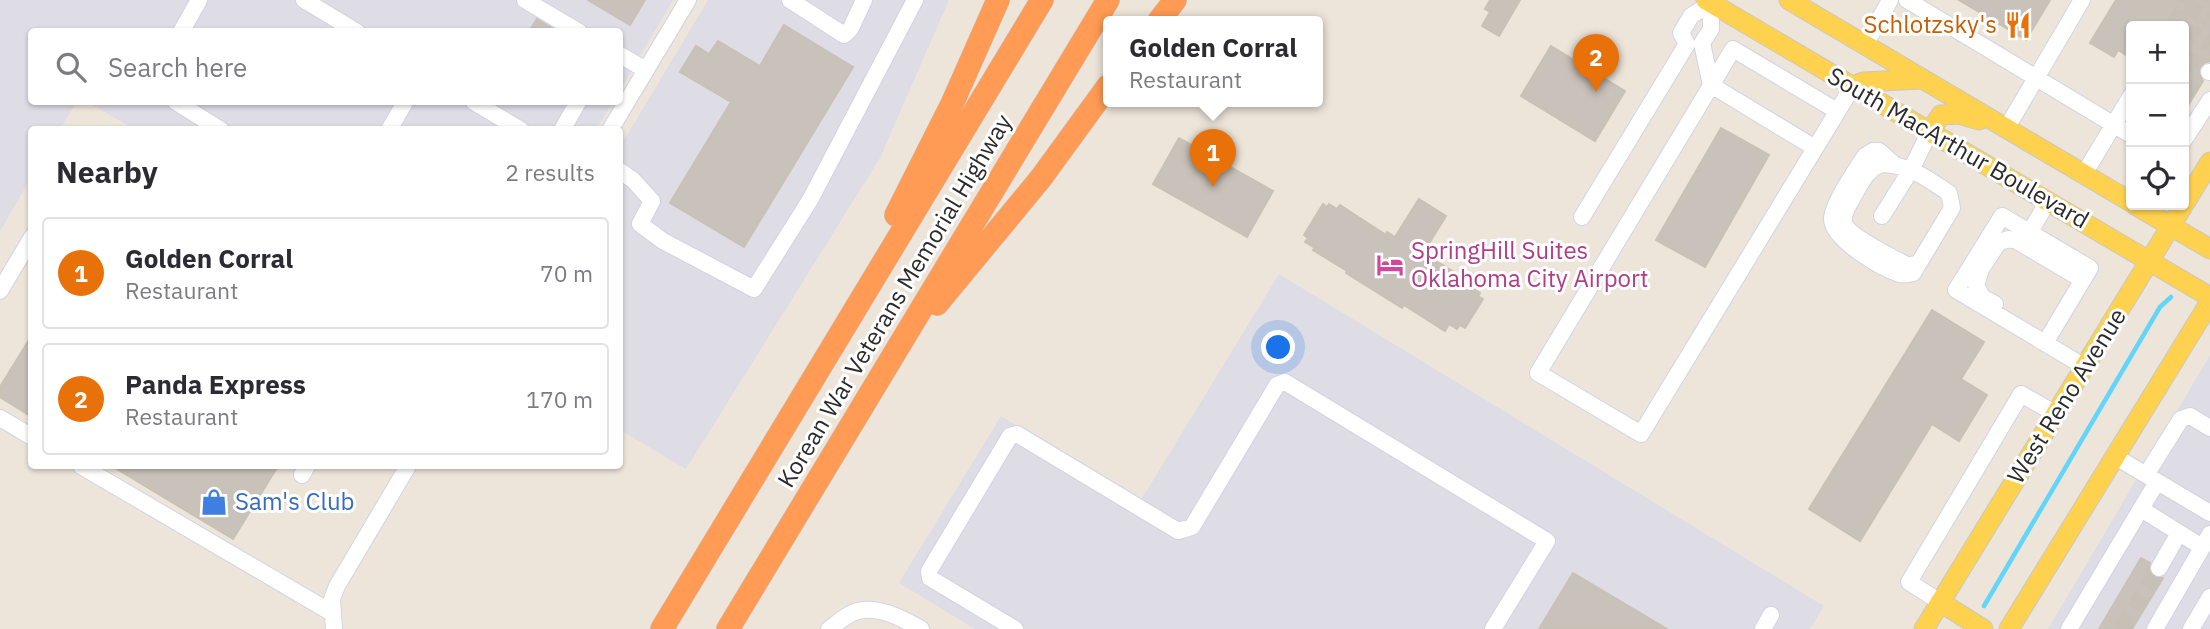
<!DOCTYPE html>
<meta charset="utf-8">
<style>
:root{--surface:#fff;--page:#f2f2f3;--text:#2b2b33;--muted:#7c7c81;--line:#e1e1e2;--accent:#3660ff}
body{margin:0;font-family:"IBM Plex Sans",sans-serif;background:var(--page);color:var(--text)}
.controls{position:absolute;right:21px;top:21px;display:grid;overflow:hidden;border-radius:7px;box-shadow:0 2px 5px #0004}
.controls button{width:63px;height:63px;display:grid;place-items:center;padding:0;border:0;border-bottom:2px solid var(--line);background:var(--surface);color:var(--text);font:35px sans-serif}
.you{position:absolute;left:1279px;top:348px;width:24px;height:24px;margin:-18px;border:5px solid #fff;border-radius:50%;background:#1a73e8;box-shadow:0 0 0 10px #1a73e833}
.badge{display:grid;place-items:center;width:46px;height:46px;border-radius:50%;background:var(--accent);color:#fff;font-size:23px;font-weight:700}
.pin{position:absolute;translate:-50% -58px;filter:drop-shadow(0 2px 4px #0008)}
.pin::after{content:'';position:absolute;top:37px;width:24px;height:21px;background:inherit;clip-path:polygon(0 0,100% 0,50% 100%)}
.popup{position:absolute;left:1103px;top:16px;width:220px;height:91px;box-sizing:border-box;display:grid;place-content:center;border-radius:7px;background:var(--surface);filter:drop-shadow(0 2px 5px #0005);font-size:23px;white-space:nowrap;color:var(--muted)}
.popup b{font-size:26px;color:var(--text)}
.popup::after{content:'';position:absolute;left:50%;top:100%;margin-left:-14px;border:14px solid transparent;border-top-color:var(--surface)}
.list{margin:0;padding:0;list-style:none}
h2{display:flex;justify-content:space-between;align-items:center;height:91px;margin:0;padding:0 28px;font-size:30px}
h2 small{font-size:23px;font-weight:400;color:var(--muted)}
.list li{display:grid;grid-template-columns:46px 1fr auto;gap:21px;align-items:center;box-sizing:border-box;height:112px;margin:0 14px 14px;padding:0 14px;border:2px solid var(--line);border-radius:7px}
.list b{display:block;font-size:26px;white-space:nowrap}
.list p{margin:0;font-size:23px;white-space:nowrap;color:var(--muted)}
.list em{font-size:23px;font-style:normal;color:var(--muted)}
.icon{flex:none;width:38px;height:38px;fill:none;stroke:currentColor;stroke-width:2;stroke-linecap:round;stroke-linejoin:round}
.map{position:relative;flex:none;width:2210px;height:629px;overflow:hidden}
.search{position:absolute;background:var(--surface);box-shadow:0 2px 5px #0004;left:28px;top:28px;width:595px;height:77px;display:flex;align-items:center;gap:18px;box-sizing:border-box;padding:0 24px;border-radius:7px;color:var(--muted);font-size:26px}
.panel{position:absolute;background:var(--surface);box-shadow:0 2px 5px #0004;left:28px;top:126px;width:595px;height:343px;border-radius:7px}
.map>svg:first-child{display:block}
</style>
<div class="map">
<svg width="2210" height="629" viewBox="0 0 2210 629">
<rect width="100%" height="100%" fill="#eee5da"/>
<!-- industrial -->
<path fill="#dedce5" d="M 0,0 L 673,0 L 620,90 L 620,32 L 32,32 L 32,102 L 77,102 L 60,129 L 32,130 L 31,178 L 0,231 Z
M 708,0 L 949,0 L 880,158 L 686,469 L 620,430 L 620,147 Z
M 87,102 L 613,102 L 596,130 L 134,129 Z
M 1279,274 L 1824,606 L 1810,629 L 975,629 L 899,583 L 1001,416 L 1141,500 Z
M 2210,355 L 2210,629 L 2048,629 Z"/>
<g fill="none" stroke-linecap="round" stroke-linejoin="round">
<!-- stream -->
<path stroke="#63d5fa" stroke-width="4.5" d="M 1984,606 L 2160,307 L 2171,297"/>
</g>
<!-- building -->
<path fill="#c9c2ba" stroke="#c9c1b4" stroke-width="2" d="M 588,0 L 645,0 L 630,25 Z
M 1490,0 L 1520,0 L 1499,36 L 1482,26 L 1490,12 L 1485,9 Z
M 1959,0 L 2050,0 L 2026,40 Z
M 2116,0 L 2210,0 L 2210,61 L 2204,63 L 2200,67 L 2199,73 L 2203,81 L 2184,112 L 2184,26 L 2131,26 L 2131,58 L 2118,50 L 2114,57 L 2090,43 Z
M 537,19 L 558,32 L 529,32 Z
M 784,25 L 853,67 L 744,247 L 670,203 L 731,102 L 680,72 L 696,46 L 709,54 L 718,41 L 760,66 Z
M 1551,46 L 1625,91 L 1595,141 L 1521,96 Z
M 1721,128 L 1769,155 L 1705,267 L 1656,240 Z
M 1179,138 L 1273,191 L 1247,237 L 1153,184 Z
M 1419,199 L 1446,216 L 1423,253 L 1472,283 L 1470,286 L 1480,293 L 1478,296 L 1483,299 L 1465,328 L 1460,325 L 1457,329 L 1449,324 L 1445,331 L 1404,305 L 1402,308 L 1346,273 L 1347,271 L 1313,250 L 1315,248 L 1305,242 L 1308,238 L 1304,235 L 1323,204 L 1327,207 L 1329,204 L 1337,209 L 1340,205 L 1386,235 L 1387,232 L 1395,237 Z
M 1932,310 L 1984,342 L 1961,379 L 1987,395 L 1959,441 L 1932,424 L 1860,541 L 1809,509 Z
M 32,335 L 32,417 L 0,397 L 0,387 Z
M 112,466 L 278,466 L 233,539 Z
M 2141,558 L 2150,563 L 2149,569 L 2153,577 L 2163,578 L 2132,629 L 2099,629 Z
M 1573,573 L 1667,629 L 1539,629 Z"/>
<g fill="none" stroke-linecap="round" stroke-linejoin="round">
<!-- minor-tunnel -->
<path stroke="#c7c0b7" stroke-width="16" stroke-dasharray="16 8" stroke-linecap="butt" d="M 2186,5 L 2210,19
M 2174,26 L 2188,0
M 2184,28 L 2210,44
M 2184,57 L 2209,72
M 2184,83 L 2196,92
M 2122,629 L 2159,568"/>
<defs>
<path id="minor" d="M 304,0 L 357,32
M 525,0 L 579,32
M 790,0 L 844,35 L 851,28 L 864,0
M 1907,0 L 2131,135
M 1711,3 L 1711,29 L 1702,43 L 1711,85 L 1815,148
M 181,32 L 199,0
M 1687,44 L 1681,33 L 1691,16 L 1711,3
M 1865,45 L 1890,0
M 620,55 L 646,70
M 2209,72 L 2210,72
M 176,102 L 221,130
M 474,102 L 521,130
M 1837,111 L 1733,49 L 1538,373 L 1641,434 L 1853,86
M 2006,129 L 2082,0
M 389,130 L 405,102
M 562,130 L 578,102
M 610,130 L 688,0
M 2184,140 L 2210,100
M 1880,164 C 1909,164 1926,178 1949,193 L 1952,208 L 1919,263 L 1908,266 C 1895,258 1848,237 1844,223 C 1842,214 1849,205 1853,197 C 1861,183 1866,171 1880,164 Z
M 1894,164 L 1879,151 L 1873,151 L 1865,156 C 1856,170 1832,204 1832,219 C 1832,239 1880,267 1897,273 C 1903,276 1907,274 1913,273 L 1918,264
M 620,171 L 633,180 L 652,201 L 640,224 L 663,241 L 754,289 L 810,200 L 915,0
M 2084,174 L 2131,96
M 1882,216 L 1912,168 L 1930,131
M 1582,217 L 1687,44
M 2030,232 L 2048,201
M 0,291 L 32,237
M 1995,304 L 1982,297 L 1976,285 L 1981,269 L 1999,242 L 2009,239 L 2017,241 L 2083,280
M 2045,343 L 2090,268 L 2002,216 L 1956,290 L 2085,367
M 0,418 L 32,437
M 2116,457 L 2210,513
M 81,466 L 332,613
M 302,475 L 307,466
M 2146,475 L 2181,419 L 2190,416 L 2210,428
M 2141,509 L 2202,547
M 2159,568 L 2179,533
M 1940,602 L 1909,582 L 2021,394 L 2056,414
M 334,629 L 332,599 L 337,586 L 408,466
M 829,629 C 836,624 844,617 852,613 C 874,603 902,618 921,629
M 1015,629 L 930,578 L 929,571 L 1010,436 L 1017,434 L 1178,531 L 1192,527 L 1277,385 L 1285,382 L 1547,541 L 1493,629
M 1763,629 L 1771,615
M 2069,629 L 2157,482
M 2155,629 L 2210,534
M 2191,629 L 2210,597"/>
<path id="major" d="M 1706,0 L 2210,297
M 1789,0 L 2131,202
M 1853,86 L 1863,82 L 1922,79
M 1930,131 L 1941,115 L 1958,114 L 1979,120
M 2135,205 L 2210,249
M 1940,602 L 1983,629
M 1924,629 L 2210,162
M 2009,629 L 2210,302"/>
<path id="highway" d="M 1159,21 L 1175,0
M 896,215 L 952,104 L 998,0
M 937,304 L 1041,178 L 1108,86
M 662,629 L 1042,0
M 728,629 L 1108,0"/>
</defs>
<!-- minor casing -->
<use href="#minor" stroke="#d0d4e5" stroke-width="18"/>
<!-- major casing -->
<use href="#major" stroke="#c8c8c8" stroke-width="21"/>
<!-- highway casing -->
<use href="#highway" stroke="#c8c8c8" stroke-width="24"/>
<!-- minor -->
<use href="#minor" stroke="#fff" stroke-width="16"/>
<!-- major -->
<use href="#major" stroke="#fed24f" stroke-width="19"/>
<!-- highway -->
<use href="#highway" stroke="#ff9b54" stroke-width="23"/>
</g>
<!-- icons -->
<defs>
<symbol id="restaurant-bare" viewBox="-9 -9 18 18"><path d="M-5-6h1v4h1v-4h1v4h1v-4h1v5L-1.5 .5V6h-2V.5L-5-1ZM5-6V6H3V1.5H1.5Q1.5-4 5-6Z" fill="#e8710a" stroke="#fff" stroke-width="2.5" paint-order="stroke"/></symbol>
<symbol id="hotel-bare" viewBox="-9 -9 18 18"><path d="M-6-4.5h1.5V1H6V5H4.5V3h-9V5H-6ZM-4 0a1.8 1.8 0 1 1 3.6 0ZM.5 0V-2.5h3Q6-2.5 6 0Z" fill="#d1479c" stroke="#fff" stroke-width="2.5" paint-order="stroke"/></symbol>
<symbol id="shop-bare" viewBox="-9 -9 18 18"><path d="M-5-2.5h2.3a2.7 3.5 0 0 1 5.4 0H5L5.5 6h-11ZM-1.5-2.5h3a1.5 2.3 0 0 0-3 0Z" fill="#3f7fe0" stroke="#fff" stroke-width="2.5" paint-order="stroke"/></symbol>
</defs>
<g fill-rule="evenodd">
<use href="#restaurant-bare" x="1999" y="6" width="38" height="38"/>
<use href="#hotel-bare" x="1371" y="246" width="38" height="38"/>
<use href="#shop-bare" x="195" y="483" width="38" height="38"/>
</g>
<g text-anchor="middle" stroke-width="6" stroke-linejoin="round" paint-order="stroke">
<!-- food labels -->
<g font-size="24" fill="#c56008" stroke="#fff" text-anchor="end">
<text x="1997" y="33">Schlotzsky's</text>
</g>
<!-- street labels -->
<g font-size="24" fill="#2a2a2a" stroke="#fff">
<text transform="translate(1958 148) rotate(30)" y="8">South MacArthur Boulevard</text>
<text transform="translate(895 301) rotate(-59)" y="8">Korean War Veterans Memorial Highway</text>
<text transform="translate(2067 396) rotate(-58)" y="8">West Reno Avenue</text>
</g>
<!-- hotel labels -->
<g font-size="24" fill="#b23c85" stroke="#fff" text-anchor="start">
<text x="1411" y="259">SpringHill Suites<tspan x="1411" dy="28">Oklahoma City Airport</tspan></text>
</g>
<!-- shop labels -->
<g font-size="24" fill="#366cbe" stroke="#fff" text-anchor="start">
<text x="235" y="510">Sam's Club</text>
</g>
</g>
</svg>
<div class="controls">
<button>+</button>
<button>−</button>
<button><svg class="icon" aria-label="locate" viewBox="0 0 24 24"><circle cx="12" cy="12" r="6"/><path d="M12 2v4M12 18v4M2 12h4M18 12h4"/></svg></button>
</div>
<div class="you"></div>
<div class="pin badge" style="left:1213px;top:187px;background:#e8710a">1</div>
<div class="popup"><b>Golden Corral</b>Restaurant</div>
<div class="pin badge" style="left:1596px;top:92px;background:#e8710a">2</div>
<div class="search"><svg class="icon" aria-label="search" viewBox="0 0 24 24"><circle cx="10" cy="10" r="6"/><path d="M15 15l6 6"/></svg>Search here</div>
<section class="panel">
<h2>Nearby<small>2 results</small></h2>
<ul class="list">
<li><span class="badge" style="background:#e8710a">1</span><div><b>Golden Corral</b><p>Restaurant</p></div><em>70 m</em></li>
<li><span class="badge" style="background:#e8710a">2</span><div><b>Panda Express</b><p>Restaurant</p></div><em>170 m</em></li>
</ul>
</section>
</div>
